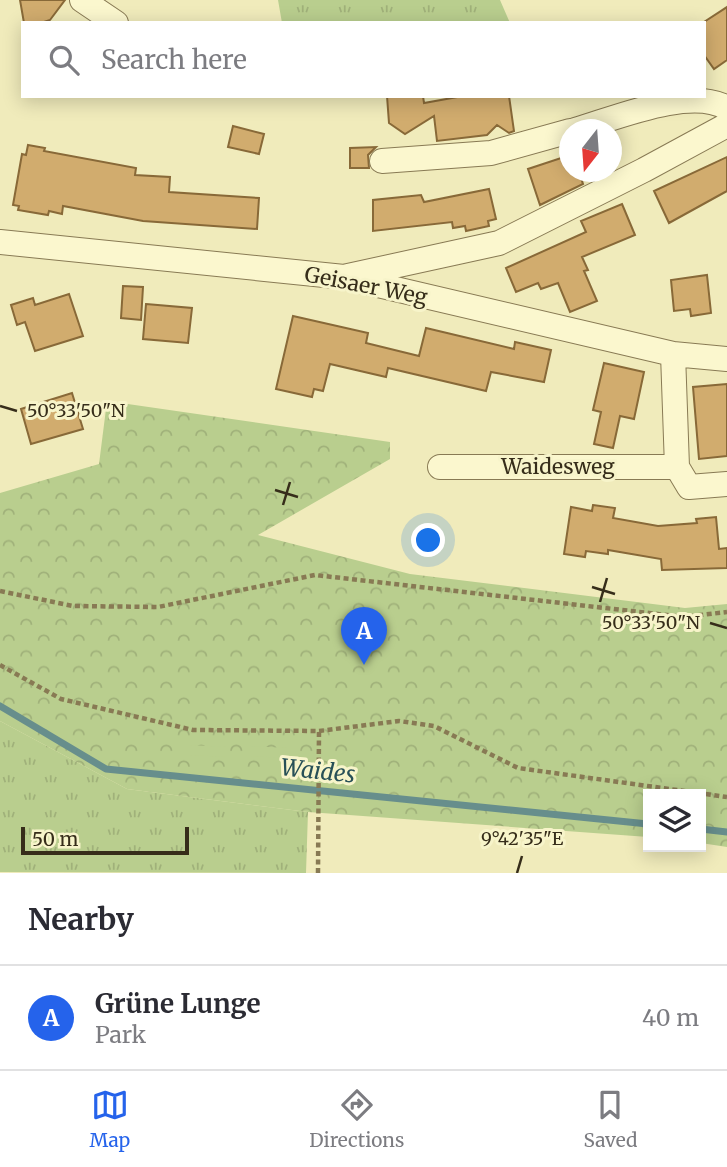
<!DOCTYPE html>
<meta charset="utf-8">
<style>
:root{--surface:#fff;--page:#f7f7f7;--text:#2b2b33;--muted:#7c7c81;--line:#e1e1e2;--accent:#2563eb}
body{margin:0;font-family:Merriweather,serif;background:var(--page);color:var(--text)}
.controls{position:absolute;right:21px;bottom:21px;display:grid;overflow:hidden;border-radius:0px;box-shadow:0 4px 18px #0003}
.controls button{width:63px;height:63px;display:grid;place-items:center;padding:0;border:0;border-bottom:2px solid var(--line);background:var(--surface);color:var(--text);font:35px sans-serif}
.compass{position:absolute;left:559px;top:119px;width:63px;height:63px;border-radius:50%;background:var(--surface);box-shadow:0 4px 18px #0003;rotate:197deg}
.scale{position:absolute;left:21px;bottom:18px;width:168px;box-sizing:border-box;padding-left:7px;border:4px solid #362d1a;border-top:0;font-size:19px;line-height:24px;white-space:nowrap;color:#362d1a;-webkit-text-stroke:5px #f7f4ca;paint-order:stroke}
.you{position:absolute;left:429px;top:541px;width:24px;height:24px;margin:-18px;border:5px solid #fff;border-radius:50%;background:#1a73e8;box-shadow:0 0 0 10px #1a73e833}
.badge{display:grid;place-items:center;width:46px;height:46px;border-radius:50%;background:var(--accent);color:#fff;font-size:23px;font-weight:700}
.pin{position:absolute;translate:-50% -58px;filter:drop-shadow(0 2px 4px #0008)}
.pin::after{content:'';position:absolute;top:37px;width:24px;height:21px;background:inherit;clip-path:polygon(0 0,100% 0,50% 100%)}
.list{margin:0;padding:0;list-style:none}
h2{display:flex;justify-content:space-between;align-items:center;height:91px;margin:0;padding:0 28px;font-size:30px}
h2 small{font-size:23px;font-weight:400;color:var(--muted)}
.list li{display:grid;grid-template-columns:46px 1fr auto;gap:21px;align-items:center;box-sizing:border-box;height:105px;padding:0 28px;border-top:2px solid var(--line)}
.list b{display:block;font-size:26px;white-space:nowrap}
.list p{margin:0;font-size:23px;white-space:nowrap;color:var(--muted)}
.list em{font-size:23px;font-style:normal;color:var(--muted)}
.icon{flex:none;width:38px;height:38px;fill:none;stroke:currentColor;stroke-width:2;stroke-linecap:round;stroke-linejoin:round}
.map{position:relative;flex:none;width:727px;height:873px;overflow:hidden}
.search{position:absolute;background:var(--surface);box-shadow:0 4px 18px #0003;left:21px;right:21px;top:21px;height:77px;display:flex;align-items:center;gap:18px;box-sizing:border-box;padding:0 24px;border-radius:0px;color:var(--muted);font-size:26px}
.sheet{height:196px;background:var(--surface)}
nav{display:flex;justify-content:space-around;align-items:center;box-sizing:border-box;height:98px;border-top:2px solid var(--line);background:var(--surface);font-size:19px;color:var(--muted)}
nav a{display:grid;justify-items:center;gap:4px}
nav .on{color:var(--accent)}
.map>svg:first-child{display:block}
</style>
<div class="map">
<svg width="727" height="873" viewBox="0 0 727 873">
<defs>
<pattern id="grass-tufts" width="24" height="20" patternUnits="userSpaceOnUse" patternTransform="scale(1.75)"><rect width="24" height="20" fill="#b9ce8e"/><path d="M3 7l-1-3M5 7V3M7 7l1-3M15 17l-1-3M17 17v-4M19 17l1-3" fill="none" stroke="#a0b17a"/></pattern>
<pattern id="park-crowns" width="20" height="18" patternUnits="userSpaceOnUse" patternTransform="scale(1.75)"><rect width="20" height="18" fill="#b9ce8e"/><path d="M2 6a3 3 0 1 1 6 0M12 15a3 3 0 1 1 6 0" fill="none" stroke="#a0b17a"/></pattern>
</defs>
<rect width="100%" height="100%" fill="#f0ebbb"/>
<!-- grass -->
<path fill="url(#grass-tufts)" d="M 278,0 L 500,0 L 510,23 L 282,23 Z
M 0,721 L 127,789 L 308,812 L 306,873 L 0,872 Z"/>
<!-- park -->
<path fill="url(#park-crowns)" d="M 107,401 L 390,442 L 390,459 L 258,535 L 410,574 L 685,608 L 727,604 L 727,847 L 701,843 L 701,794 L 648,794 L 648,837 L 308,812 L 127,789 L 0,721 L 0,493 L 99,464 Z"/>
<!-- garden -->
<path fill="#b9ce8e" d="M 190,745 L 227,747 L 227,757 L 190,755 Z
M 250,746 L 287,748 L 287,758 L 250,756 Z"/>
<g fill="none" stroke-linecap="round" stroke-linejoin="round">
<!-- stream -->
<path stroke="#678e8c" stroke-width="7" d="M 0,706 L 106,769 L 648,824
M 701,829 L 727,832"/>
</g>
<!-- building -->
<path fill="#d1ac6e" stroke="#886938" stroke-width="2" d="M 20,0 L 65,0 L 50,20 L 41,23 L 24,23 Z
M 727,7 L 727,60 L 714,69 L 704,55 L 704,22 Z
M 387,96 L 423,96 L 424,103 L 463,96 L 509,96 L 514,131 L 509,133 L 497,125 L 487,135 L 437,141 L 434,116 L 405,134 L 389,123 Z
M 233,126 L 264,134 L 259,154 L 228,147 Z
M 28,145 L 45,148 L 44,151 L 136,168 L 135,175 L 170,177 L 169,192 L 259,198 L 257,229 L 143,221 L 63,206 L 62,214 L 49,211 L 48,215 L 18,210 L 19,206 L 13,205 L 22,154 L 26,155 Z
M 376,147 L 368,155 L 369,168 L 350,168 L 350,148 Z
M 564,157 L 565,163 L 570,161 L 570,172 L 579,172 L 583,184 L 540,205 L 528,169 Z
M 727,157 L 727,191 L 669,223 L 654,191 Z
M 489,189 L 496,219 L 488,221 L 489,226 L 466,231 L 465,226 L 453,228 L 452,222 L 373,231 L 373,200 L 421,195 L 424,202 Z
M 622,204 L 635,235 L 582,257 L 588,270 L 584,271 L 597,301 L 570,312 L 558,283 L 541,289 L 538,283 L 516,292 L 506,268 L 586,232 L 581,221 Z
M 707,275 L 711,313 L 691,316 L 690,309 L 674,311 L 671,280 Z
M 123,286 L 143,287 L 141,320 L 121,318 Z
M 69,294 L 83,336 L 35,351 L 25,322 L 17,325 L 11,305 L 33,298 L 35,305 Z
M 146,304 L 192,308 L 188,343 L 143,339 Z
M 293,316 L 368,333 L 366,343 L 419,356 L 426,328 L 514,349 L 515,342 L 551,350 L 544,382 L 491,372 L 486,391 L 388,368 L 386,377 L 330,364 L 323,391 L 314,389 L 312,397 L 276,389 Z
M 604,363 L 644,372 L 634,419 L 620,416 L 613,448 L 594,444 L 601,412 L 593,410 Z
M 727,384 L 727,456 L 699,459 L 693,387 Z
M 72,393 L 83,429 L 31,444 L 21,409 Z
M 593,505 L 615,508 L 613,518 L 658,526 L 697,523 L 696,519 L 716,517 L 719,549 L 727,548 L 727,568 L 662,570 L 661,559 L 608,550 L 608,554 L 586,551 L 585,557 L 564,554 L 571,507 L 592,511 Z"/>
<g fill="none" stroke-linecap="round" stroke-linejoin="round">
<defs>
<path id="street" d="M 82,0 L 116,23
M 575,130 C 614,119 690,86 727,108
M 382,161 L 491,153 L 570,131
M 0,242 L 344,277 L 673,354 L 727,359
M 348,276 L 499,243 L 644,170 L 727,125
M 673,354 L 677,467 L 689,487 L 727,484
M 440,467 L 677,467"/>
</defs>
<!-- street casing -->
<use href="#street" stroke="#887a54" stroke-width="26"/>
<!-- path -->
<path stroke="#887a54" stroke-width="4.5" stroke-dasharray="5 3.5" stroke-linecap="butt" d="M 0,591 L 73,606 L 158,607 L 315,575 L 684,617 L 727,612
M 0,665 L 61,699 L 193,730 L 319,731 L 399,721 L 434,726 L 518,768 L 727,797
M 318,873 L 319,731"/>
<!-- street -->
<use href="#street" stroke="#fbf7ce" stroke-width="24"/>
</g>
<!-- ticks -->
<path fill="none" stroke="#362d1a" stroke-width="2.5" d="M 0,406 L 17,411M 275,490 L 298,497M 283,505 L 290,482M 592,587 L 615,594M 600,602 L 607,578M 710,623 L 727,628M 517,873 L 522,856"/>
<g text-anchor="middle" stroke-width="6" stroke-linejoin="round" paint-order="stroke">
<!-- street labels -->
<g font-size="21" fill="#362d1a" stroke="#f7f4ca">
<text transform="translate(366 286) rotate(11)" y="7">Geisaer Weg</text>
<text x="558" y="474">Waidesweg</text>
</g>
<!-- water labels -->
<g font-size="23" font-style="italic" fill="#285057" stroke="#f7f4ca">
<text transform="translate(318 771) rotate(6)" y="8">Waides</text>
</g>
</g>
<g font-size="18" text-anchor="middle" fill="#362d1a" stroke="#f7f4ca" stroke-width="6" stroke-linejoin="round" paint-order="stroke">
<text x="76" y="417">50°33'50"N</text>
<text x="651" y="629">50°33'50"N</text>
<text x="522" y="845">9°42'35"E</text>
</g>
</svg>
<div class="controls">
<button><svg class="icon" aria-label="layers" viewBox="0 0 24 24"><path d="M12 4l9 5-9 5-9-5zM3 14l9 5 9-5"/></svg></button>
</div>
<svg class="compass" viewBox="-18 -18 36 36"><path d="M0-13l5 13h-10z" fill="#e53935"/><path d="M0 13l5-13h-10z" fill="#7c7c81"/></svg>
<div class="scale">50 m</div>
<div class="you"></div>
<div class="pin badge" style="left:364px;top:665px">A</div>
<div class="search"><svg class="icon" aria-label="search" viewBox="0 0 24 24"><circle cx="10" cy="10" r="6"/><path d="M15 15l6 6"/></svg>Search here</div>
</div>
<section class="sheet">
<h2>Nearby<small></small></h2>
<ul class="list">
<li><span class="badge">A</span><div><b>Grüne Lunge</b><p>Park</p></div><em>40 m</em></li>
</ul>
</section>
<nav>
<a class="on"><svg class="icon" aria-label="map" viewBox="0 0 24 24"><path d="M3 6l6-2 6 2 6-2v14l-6 2-6-2-6 2zM9 4v14M15 6v14"/></svg>Map</a>
<a><svg class="icon" aria-label="directions" viewBox="0 0 24 24"><path d="M12 3l9 9-9 9-9-9zM9 14v-3h6M13 9l2 2-2 2"/></svg>Directions</a>
<a><svg class="icon" aria-label="saved" viewBox="0 0 24 24"><path d="M7 4h10v16l-5-4-5 4z"/></svg>Saved</a>
</nav>
